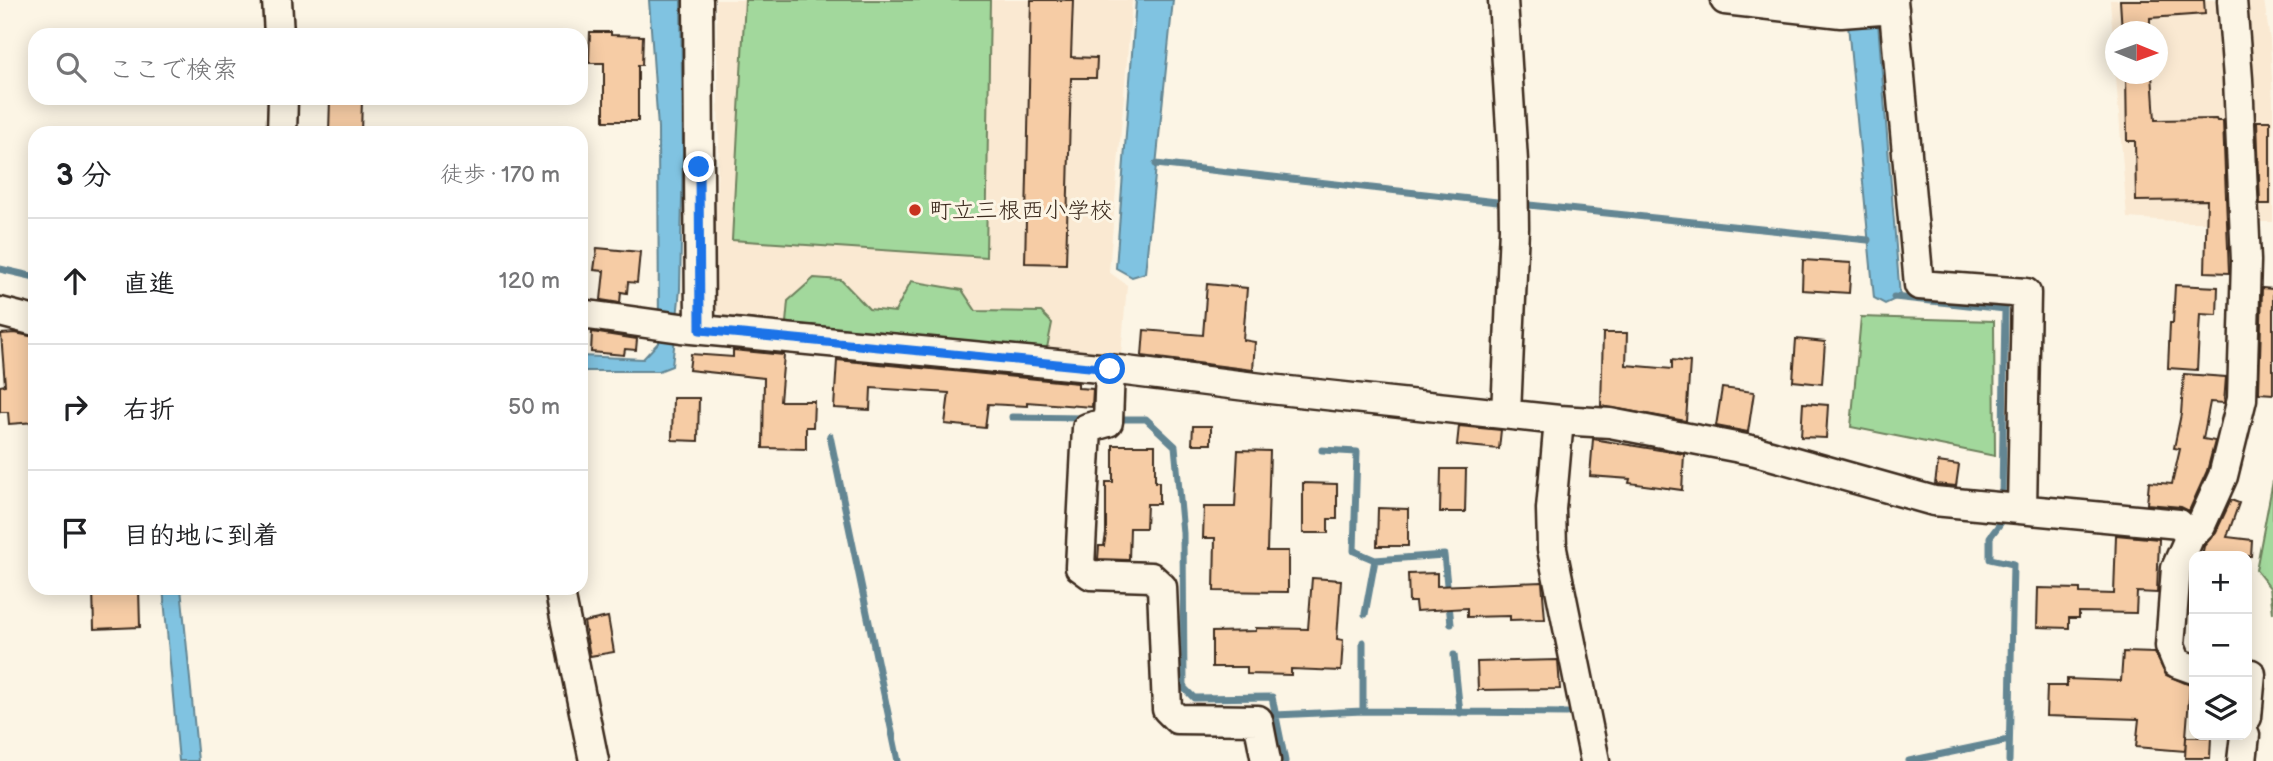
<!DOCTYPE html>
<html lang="ja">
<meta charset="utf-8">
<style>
:root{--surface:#fff;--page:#f6f6f6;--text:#202124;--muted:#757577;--line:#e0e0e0}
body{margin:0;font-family:"Balsamiq Sans","Klee One",sans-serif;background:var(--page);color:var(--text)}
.controls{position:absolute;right:21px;bottom:21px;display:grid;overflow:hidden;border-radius:14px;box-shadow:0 4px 18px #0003}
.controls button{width:63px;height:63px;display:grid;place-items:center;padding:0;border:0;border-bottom:2px solid var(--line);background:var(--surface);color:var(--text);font:35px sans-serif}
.compass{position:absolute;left:2105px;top:21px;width:63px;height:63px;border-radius:50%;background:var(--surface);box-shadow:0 4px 18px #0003;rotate:91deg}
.stop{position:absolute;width:21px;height:21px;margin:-16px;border:5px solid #1a73e8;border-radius:50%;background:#fff}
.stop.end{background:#1a73e8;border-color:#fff;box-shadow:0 2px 7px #0008}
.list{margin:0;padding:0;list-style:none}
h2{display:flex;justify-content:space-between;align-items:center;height:91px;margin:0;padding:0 28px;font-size:30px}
h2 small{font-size:23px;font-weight:400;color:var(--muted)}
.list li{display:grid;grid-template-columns:46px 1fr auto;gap:21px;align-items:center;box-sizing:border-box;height:126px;padding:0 28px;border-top:2px solid var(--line)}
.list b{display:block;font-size:26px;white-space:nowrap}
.list em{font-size:23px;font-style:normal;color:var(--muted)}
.icon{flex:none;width:38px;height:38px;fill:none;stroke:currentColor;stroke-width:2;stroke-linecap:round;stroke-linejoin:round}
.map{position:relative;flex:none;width:2273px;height:761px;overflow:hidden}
.search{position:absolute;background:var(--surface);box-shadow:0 4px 18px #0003;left:28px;top:28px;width:560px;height:77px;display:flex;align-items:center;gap:18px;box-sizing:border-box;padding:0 24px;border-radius:21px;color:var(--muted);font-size:26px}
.panel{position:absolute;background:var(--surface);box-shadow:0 4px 18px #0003;left:28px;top:126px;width:560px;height:469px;border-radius:21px}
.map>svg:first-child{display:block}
</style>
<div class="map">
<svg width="2273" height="761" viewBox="0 0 2273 761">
<rect width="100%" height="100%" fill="#fcf5e5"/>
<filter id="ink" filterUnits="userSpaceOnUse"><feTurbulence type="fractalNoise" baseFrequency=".0143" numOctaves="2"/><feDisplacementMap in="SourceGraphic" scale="14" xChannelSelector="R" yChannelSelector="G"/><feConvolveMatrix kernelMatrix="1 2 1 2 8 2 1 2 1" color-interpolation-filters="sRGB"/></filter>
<g filter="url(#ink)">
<!-- built -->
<path fill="#fae9d2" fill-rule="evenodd" d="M 716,0 L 1132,0 L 1109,272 L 1127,285 L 1121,355 L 722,317 L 710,303 L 719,148 Z
M 2110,0 L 2264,0 L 2270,41 L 2273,101 L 2273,222 L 2189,222 L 2127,218 ZM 2116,32 L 2158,32 L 2158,74 L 2116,74 Z"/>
<!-- green -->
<path fill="#a2d89c" stroke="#6e815d" stroke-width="2" d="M 745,0 L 990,0 L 986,257 L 732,240 Z
M 814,278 L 841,280 L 869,309 L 895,312 L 911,281 L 962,290 L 976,311 L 1041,312 L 1052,323 L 1047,348 L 786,323 L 788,301 Z
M 1861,317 L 1994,321 L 1995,456 L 1851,427 Z
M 2273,481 L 2273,613 L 2270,588 L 2256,570 Z"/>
<!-- water -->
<path fill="#80c3e1" stroke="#648693" stroke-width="2" d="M 649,0 L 681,0 L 683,153 L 680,289 L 672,366 L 659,371 L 581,371 L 581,356 L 643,359 L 659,342 L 658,128 Z
M 1136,0 L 1173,0 L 1145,273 L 1132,277 L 1116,268 Z
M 1878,23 L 1900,297 L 1885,304 L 1874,298 L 1848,25 Z
M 163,588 L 181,588 L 198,761 L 179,761 Z"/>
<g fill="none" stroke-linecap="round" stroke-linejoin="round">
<!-- stream -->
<path stroke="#648693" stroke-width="7" d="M 1156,164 L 1497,202
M 1529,205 L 1868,240
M 0,269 L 35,277
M 1894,297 L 2005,309 L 2002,495
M 1012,417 L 1085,418
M 1124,419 L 1146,419 L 1175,446 L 1183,533 L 1184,688 L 1194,698 L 1272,697 L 1285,761
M 830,436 L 898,761
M 1322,450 L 1357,452 L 1354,551 L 1375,560 L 1444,555 L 1451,624
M 2002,521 L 1990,537 L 1990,559 L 2013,564 L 2009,761
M 1365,614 L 1375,560
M 1454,655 L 1460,713
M 1363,711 L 1363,642
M 1275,715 L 1363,711 L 1567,713
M 1909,761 L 2009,740"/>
</g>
<!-- building -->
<path fill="#f6cca5" stroke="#3b2a1e" stroke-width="2" d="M 1031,0 L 1073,0 L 1071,57 L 1097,58 L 1096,78 L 1071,78 L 1066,264 L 1025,263 Z
M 2120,0 L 2204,0 L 2205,14 L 2150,18 L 2150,32 L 2122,32 Z
M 590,32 L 611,32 L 611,35 L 643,36 L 642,65 L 638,65 L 638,121 L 604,121 L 604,63 L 589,63 Z
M 2126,74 L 2152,74 L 2155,120 L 2216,119 L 2217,121 L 2223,121 L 2229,273 L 2205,272 L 2207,200 L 2136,201 L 2135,141 L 2127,141 Z
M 330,98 L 362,99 L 361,133 L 329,133 Z
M 2257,121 L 2270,121 L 2270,204 L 2260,204 Z
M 597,248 L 640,252 L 637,283 L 628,282 L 627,293 L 621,292 L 620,303 L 601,300 L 604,271 L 594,270 Z
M 1803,260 L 1851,263 L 1849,293 L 1802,290 Z
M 1207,284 L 1247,288 L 1243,340 L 1255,342 L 1253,370 L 1142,356 L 1144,330 L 1203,335 Z
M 2175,285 L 2218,287 L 2217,315 L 2200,314 L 2197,370 L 2168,368 L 2170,323 L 2173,323 Z
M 2262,288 L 2273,289 L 2273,394 L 2259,393 Z
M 592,332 L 637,339 L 636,350 L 625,349 L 624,355 L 591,352 Z
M 15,333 L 35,337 L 35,422 L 9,424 L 8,412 L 0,412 L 0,386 L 5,385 L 1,334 Z
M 1603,333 L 1627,333 L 1626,365 L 1672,369 L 1672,360 L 1690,362 L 1686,421 L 1601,406 Z
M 1796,339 L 1825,342 L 1822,384 L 1793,381 Z
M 733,350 L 784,355 L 780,401 L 814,401 L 813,427 L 806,427 L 806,449 L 763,448 L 764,378 L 689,370 L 691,354 L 733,357 Z
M 837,360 L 1078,383 L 1078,388 L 1093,389 L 1092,407 L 1027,402 L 1027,406 L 988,404 L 985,428 L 945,424 L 949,393 L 871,388 L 870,410 L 834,408 Z
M 2184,374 L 2226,377 L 2224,403 L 2210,402 L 2203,439 L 2215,441 L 2207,471 L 2189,511 L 2181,507 L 2147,504 L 2149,482 L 2172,484 L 2180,449 L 2174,448 L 2181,414 Z
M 1722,388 L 1754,392 L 1748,432 L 1716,426 Z
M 673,398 L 699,398 L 698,441 L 672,440 Z
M 1803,403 L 1828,405 L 1826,438 L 1801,437 Z
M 1193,426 L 1211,426 L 1211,444 L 1192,444 Z
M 1459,426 L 1501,430 L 1499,449 L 1457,445 Z
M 1593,439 L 1684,454 L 1682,490 L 1629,483 L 1630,479 L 1590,476 Z
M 1113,445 L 1155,445 L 1155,482 L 1159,482 L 1159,504 L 1147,504 L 1146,528 L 1130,528 L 1129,560 L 1098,559 L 1099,546 L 1104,546 L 1106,534 L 1106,482 L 1113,482 Z
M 1238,450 L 1270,451 L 1267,551 L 1288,551 L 1288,592 L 1214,591 L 1215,538 L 1203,538 L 1204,507 L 1235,507 Z
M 1938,462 L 1959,465 L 1956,486 L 1935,484 Z
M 1441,469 L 1466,469 L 1465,512 L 1440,512 Z
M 1303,483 L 1337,484 L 1337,519 L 1328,519 L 1328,533 L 1303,533 Z
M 2231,500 L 2239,503 L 2227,537 L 2252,540 L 2251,556 L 2202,556 L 2204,546 L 2216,532 Z
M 1378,508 L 1408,509 L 1408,546 L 1377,546 Z
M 2116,535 L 2159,539 L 2157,593 L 2137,592 L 2136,613 L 2079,612 L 2079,618 L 2069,618 L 2069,628 L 2037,627 L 2038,588 L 2080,589 L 2080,593 L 2114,594 Z
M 1437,573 L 1437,586 L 1542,582 L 1545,619 L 1510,620 L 1510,616 L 1467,617 L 1467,608 L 1416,611 L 1415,602 L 1409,602 L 1408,574 Z
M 1312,578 L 1341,580 L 1337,639 L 1343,640 L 1341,671 L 1291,669 L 1291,675 L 1247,674 L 1247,667 L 1212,667 L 1212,632 L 1256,631 L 1256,628 L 1308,629 Z
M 93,588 L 139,588 L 140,627 L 94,629 Z
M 608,617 L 614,652 L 590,656 L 584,622 Z
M 2123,652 L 2155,653 L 2166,675 L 2190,685 L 2186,737 L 2211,737 L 2210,758 L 2185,758 L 2186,738 L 2185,751 L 2136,747 L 2139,719 L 2046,716 L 2047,686 L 2067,686 L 2067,679 L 2121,681 Z
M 1558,660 L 1560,689 L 1478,690 L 1477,662 Z"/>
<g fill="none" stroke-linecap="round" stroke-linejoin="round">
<defs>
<path id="minor" d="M 277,0 L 279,35
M 698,0 L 700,330
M 1503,0 L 1513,161 L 1514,228 L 1506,414
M 1725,0 L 1841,13 L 1894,9
M 1893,0 L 1919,285 L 2026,293 L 2022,509
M 282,133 L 283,98
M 0,312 L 35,321
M 581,314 L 681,328 L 1110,369 L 1270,389 L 1559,420 L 1610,423 L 1756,451 L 1934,501 L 2179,524 L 2190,536 L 2176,568 L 2170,646 L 2177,663 L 2194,669
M 1110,369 L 1108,422 L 1087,428 L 1080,567 L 1091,575 L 1151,577 L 1162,587 L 1167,709 L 1177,719 L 1258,720 L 1266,761
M 1559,420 L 1551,509 L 1552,549 L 1595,761
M 2190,536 L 2201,525 L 2223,476 L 2242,399 L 2246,261 L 2238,79 L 2232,0
M 559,588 L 594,761
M 2247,717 L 2251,674
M 2242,761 L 2245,735"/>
</defs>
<!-- minor casing -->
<use href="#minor" stroke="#3b2a1e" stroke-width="33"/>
<!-- minor -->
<use href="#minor" stroke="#fcf5e5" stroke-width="28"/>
</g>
</g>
<g fill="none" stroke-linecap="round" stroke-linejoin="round" filter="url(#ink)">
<!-- route -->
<path stroke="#1a73e8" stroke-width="9" d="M 699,167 L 700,330 L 1110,369"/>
</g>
<!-- markers -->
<circle fill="#c8321e" stroke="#fcf5e5" stroke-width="2.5" cx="915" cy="210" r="7"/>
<g text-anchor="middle" stroke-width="6" stroke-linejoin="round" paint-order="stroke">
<!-- poi labels -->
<g font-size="23" fill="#3b2a1e" stroke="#fcf5e5" text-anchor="start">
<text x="929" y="218">町立三根西小学校</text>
</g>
</g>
</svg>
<div class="controls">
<button>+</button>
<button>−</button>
<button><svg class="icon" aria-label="layers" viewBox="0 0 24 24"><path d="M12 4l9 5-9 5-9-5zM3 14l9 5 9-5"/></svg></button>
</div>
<svg class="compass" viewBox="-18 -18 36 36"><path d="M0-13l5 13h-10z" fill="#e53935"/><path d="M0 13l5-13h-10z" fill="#757577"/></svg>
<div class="stop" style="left:1110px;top:369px"></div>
<div class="stop end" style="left:699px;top:167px"></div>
<div class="search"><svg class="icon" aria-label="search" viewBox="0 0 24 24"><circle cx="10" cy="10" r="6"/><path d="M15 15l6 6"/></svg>ここで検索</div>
<section class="panel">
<h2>3 分<small>徒歩 · 170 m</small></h2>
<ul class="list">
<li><svg class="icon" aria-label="ahead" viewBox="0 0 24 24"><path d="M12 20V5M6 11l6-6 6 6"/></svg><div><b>直進</b></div><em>120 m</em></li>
<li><svg class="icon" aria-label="right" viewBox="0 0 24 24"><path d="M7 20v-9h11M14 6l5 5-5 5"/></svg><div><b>右折</b></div><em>50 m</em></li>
<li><svg class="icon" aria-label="arrive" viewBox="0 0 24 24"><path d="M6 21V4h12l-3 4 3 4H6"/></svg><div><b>目的地に到着</b></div></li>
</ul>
</section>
</div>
